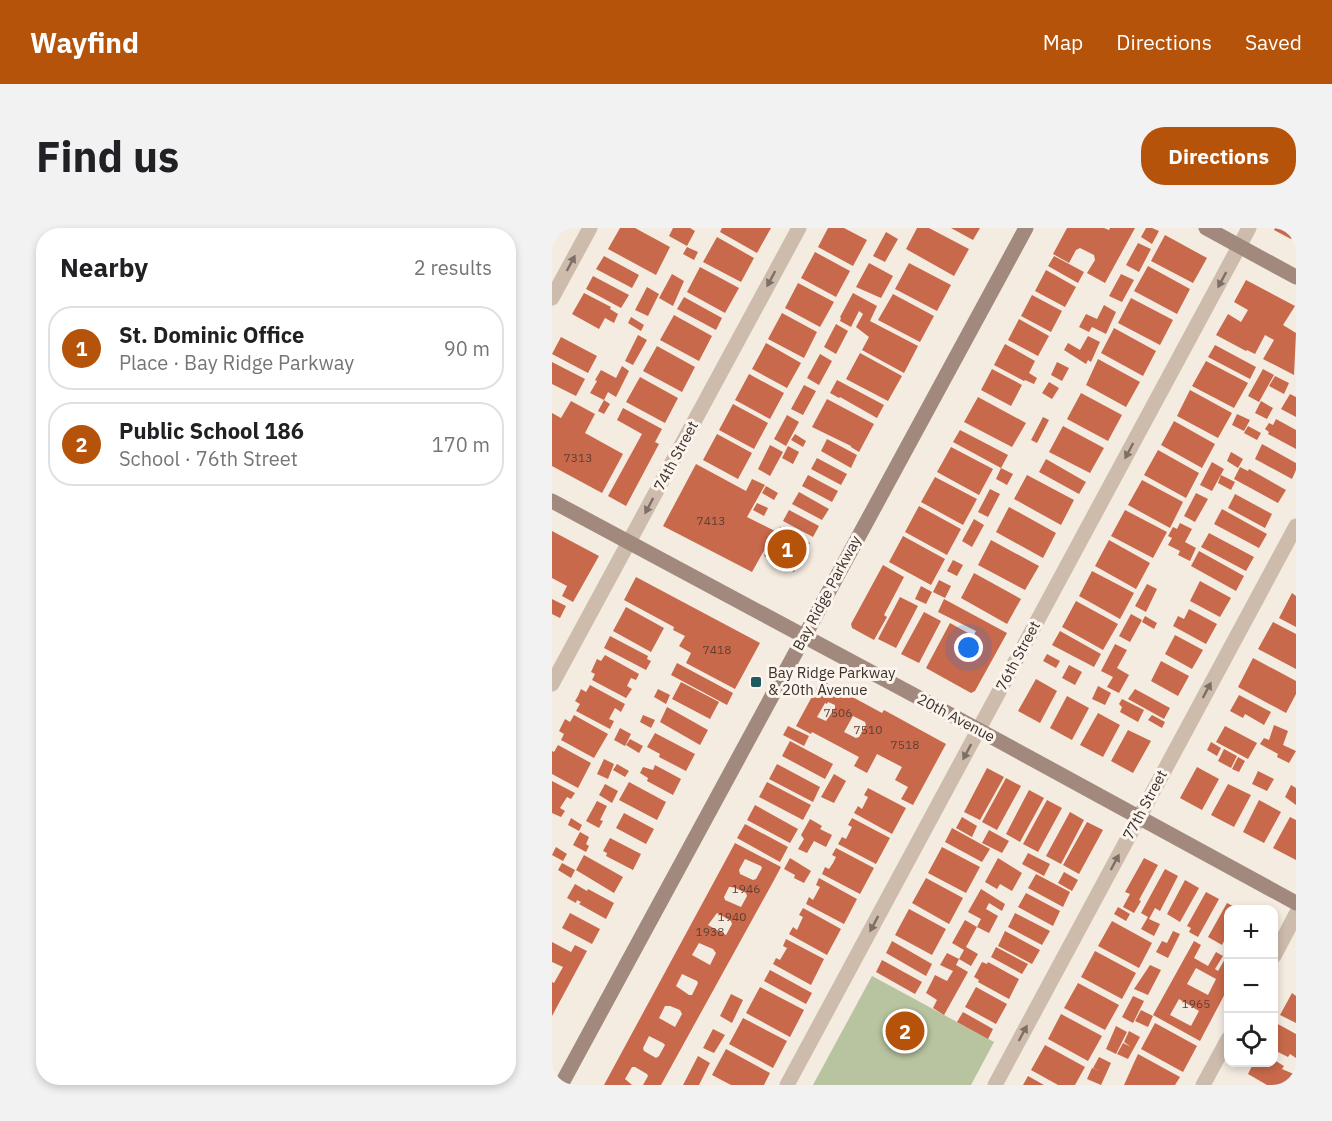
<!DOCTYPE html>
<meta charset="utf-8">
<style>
:root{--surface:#fff;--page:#f2f2f2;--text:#202124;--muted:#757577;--line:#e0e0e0;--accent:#b45309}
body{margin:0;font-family:"IBM Plex Sans",sans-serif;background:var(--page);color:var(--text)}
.controls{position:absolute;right:18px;bottom:18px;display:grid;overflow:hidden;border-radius:12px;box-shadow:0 3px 9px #0003}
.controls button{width:54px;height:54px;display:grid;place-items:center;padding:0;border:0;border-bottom:2px solid var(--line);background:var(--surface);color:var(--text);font:30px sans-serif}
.you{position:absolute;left:417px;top:420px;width:21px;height:21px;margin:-15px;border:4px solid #fff;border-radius:50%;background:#1a73e8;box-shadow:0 0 0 9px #1a73e833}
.badge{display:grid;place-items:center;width:39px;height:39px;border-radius:50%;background:var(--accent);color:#fff;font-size:20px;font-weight:700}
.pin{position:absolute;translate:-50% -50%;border:3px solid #fff;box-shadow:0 2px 6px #0006}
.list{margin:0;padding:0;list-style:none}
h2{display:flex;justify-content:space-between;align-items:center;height:78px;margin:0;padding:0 24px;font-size:26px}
h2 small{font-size:20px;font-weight:400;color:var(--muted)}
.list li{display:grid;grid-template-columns:39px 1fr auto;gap:18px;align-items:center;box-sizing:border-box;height:84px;margin:0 12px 12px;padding:0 12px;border:2px solid var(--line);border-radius:24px}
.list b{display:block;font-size:22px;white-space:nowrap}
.list p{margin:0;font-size:20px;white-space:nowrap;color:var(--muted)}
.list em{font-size:20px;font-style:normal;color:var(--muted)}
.icon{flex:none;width:33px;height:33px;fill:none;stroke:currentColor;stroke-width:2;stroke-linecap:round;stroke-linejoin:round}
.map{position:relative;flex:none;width:744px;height:857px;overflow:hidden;border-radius:24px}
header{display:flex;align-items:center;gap:36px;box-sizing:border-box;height:84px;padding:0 30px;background:var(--accent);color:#fff}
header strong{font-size:28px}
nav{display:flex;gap:33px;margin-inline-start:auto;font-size:21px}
.intro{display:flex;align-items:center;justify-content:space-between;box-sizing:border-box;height:144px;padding:0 36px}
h1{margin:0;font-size:42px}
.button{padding:15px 27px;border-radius:24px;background:var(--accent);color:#fff;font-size:21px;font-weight:700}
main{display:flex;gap:36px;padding:0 36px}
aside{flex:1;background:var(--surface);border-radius:24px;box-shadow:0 3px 9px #0003}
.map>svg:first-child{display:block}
</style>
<header>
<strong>Wayfind</strong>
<nav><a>Map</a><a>Directions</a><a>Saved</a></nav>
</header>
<div class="intro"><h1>Find us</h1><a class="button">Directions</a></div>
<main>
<aside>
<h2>Nearby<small>2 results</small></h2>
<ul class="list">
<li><span class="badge">1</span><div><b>St. Dominic Office</b><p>Place · Bay Ridge Parkway</p></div><em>90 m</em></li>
<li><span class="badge">2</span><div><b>Public School 186</b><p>School · 76th Street</p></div><em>170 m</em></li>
</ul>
</aside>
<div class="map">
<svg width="744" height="857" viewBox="0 0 744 857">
<rect width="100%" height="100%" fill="#f4ebe1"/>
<!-- green -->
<path fill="#b8c4a0" d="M 320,748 L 442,814 L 419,857 L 261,857 Z"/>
<!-- building -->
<path fill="#c8694b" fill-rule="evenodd" d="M 68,0 L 83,0 L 118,19 L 104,47 L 56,21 Z
M 121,0 L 138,0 L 143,3 L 135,18 L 117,8 Z
M 170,0 L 219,0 L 205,25 L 168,4 Z
M 276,0 L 292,0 L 315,12 L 301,38 L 266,19 Z
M 365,0 L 377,0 L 417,21 L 402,48 L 354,21 Z
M 399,0 L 428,0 L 421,12 Z
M 515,0 L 552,0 L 557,2 L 558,0 L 583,0 L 553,55 L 535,45 L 543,32 L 542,27 L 528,20 L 524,22 L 517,35 L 501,26 Z
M 594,0 L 600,0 L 607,3 L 600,16 L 589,9 Z
M 723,0 L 744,0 L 744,10 L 741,8 L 739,11 L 722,2 Z
M 334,4 L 346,11 L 333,34 L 321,28 Z
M 613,7 L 655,30 L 641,55 L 599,33 Z
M 165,9 L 202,30 L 189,54 L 151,34 Z
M 586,15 L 599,21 L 587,44 L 574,37 Z
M 135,19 L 146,24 L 142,32 L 131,26 Z
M 263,24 L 298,43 L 284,69 L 249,50 Z
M 52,28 L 87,47 L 80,60 L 44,41 Z
M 502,28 L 532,44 L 526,55 L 496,38 Z
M 317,35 L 341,48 L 329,70 L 304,59 Z
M 357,35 L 399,57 L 385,83 L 343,61 Z
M 596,38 L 638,61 L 625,86 L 582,63 Z
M 148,39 L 187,60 L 173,85 L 135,64 Z
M 494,42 L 524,59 L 513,79 L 483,63 Z
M 120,46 L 132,53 L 121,78 L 107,70 Z
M 569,46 L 582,52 L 570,74 L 557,68 Z
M 41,48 L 77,67 L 69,80 L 34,61 Z
M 694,52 L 743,78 L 731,97 L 744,105 L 742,147 L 711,131 L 722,112 L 713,107 L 703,126 L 695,122 L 694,123 L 664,107 L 676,86 L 689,94 L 696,82 L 682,74 Z
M 246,55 L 282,74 L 268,99 L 233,80 Z
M 95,59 L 107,66 L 96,88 L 83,82 Z
M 32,65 L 59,79 L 58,81 L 66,86 L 62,95 L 53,90 L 47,101 L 20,86 Z
M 301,65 L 325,78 L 318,93 L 366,118 L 352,145 L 310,122 L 317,109 L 304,99 L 311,86 L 307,83 L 299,99 L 288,93 L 289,90 L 288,89 Z
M 341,66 L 382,88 L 368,114 L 326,92 Z
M 480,67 L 510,83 L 499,104 L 469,88 Z
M 132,69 L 170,90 L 164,102 L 125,81 Z
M 579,70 L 621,92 L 608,117 L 566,95 Z
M 552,77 L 564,84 L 554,106 L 540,99 L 537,104 L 527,99 L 534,86 L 545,91 Z
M 230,85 L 265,104 L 252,130 L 216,111 Z
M 122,87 L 160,108 L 147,133 L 108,112 Z
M 79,89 L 92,97 L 89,103 L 76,95 Z
M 467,91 L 497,108 L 486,128 L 456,112 Z
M 284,96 L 296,103 L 284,126 L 272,119 Z
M 562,100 L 604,123 L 591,148 L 549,125 Z
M 86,107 L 95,112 L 81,137 L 73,133 Z
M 536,108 L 548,114 L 539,134 L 536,132 L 534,136 L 512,122 L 516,115 L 528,122 Z
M 9,109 L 45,128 L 36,145 L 0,126 Z
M 214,115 L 249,135 L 235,160 L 200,141 Z
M 453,116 L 483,133 L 477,145 L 485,150 L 482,156 L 473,152 L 472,153 L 442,137 Z
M 663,117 L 704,139 L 698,151 L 656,129 Z
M 105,118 L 143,139 L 130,164 L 91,143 Z
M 308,125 L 350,148 L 336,173 L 294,151 Z
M 268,126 L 280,133 L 267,157 L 255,150 Z
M 546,131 L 588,154 L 574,179 L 534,157 Z
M 654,133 L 696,155 L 682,180 L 640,158 Z
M 0,134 L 33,151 L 24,168 L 0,156 Z
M 505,134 L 517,140 L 510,153 L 499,147 Z
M 70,138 L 77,143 L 64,169 L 56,164 L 52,172 L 58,176 L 52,186 L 46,183 L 52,172 L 38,165 L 45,153 L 43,152 L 49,142 L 64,150 Z
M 440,141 L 470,157 L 459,178 L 429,162 Z
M 711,141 L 722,147 L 707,174 L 696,168 Z
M 197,146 L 232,165 L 218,191 L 183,172 Z
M 723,148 L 737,155 L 732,166 L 717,158 Z
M 88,149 L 126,170 L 113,195 L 74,174 Z
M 285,152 L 332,177 L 325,190 L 288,169 L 287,170 L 278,165 Z
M 497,154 L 507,160 L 500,171 L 490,165 Z
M 252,157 L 264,163 L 251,187 L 239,181 Z
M 638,162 L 680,185 L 666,210 L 625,188 Z
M 529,165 L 570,187 L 556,213 L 515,191 Z
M 738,166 L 744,169 L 744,189 L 729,181 Z
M 426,169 L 474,195 L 460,219 L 412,194 Z
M 275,171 L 322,196 L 307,224 L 299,219 L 299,218 L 260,199 Z
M 19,173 L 43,186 L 33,205 L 71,226 L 50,265 L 0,238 L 0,185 L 9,190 Z
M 709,173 L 721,180 L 715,191 L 703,185 Z
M 181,176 L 216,195 L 202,221 L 167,202 Z
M 71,180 L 110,201 L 103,214 L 107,216 L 74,278 L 56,268 L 90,206 L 65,192 Z
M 685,186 L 698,192 L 692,203 L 680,197 Z
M 235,187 L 247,194 L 234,218 L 222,211 Z
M 491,189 L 497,192 L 485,215 L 479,212 Z
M 724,191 L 744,202 L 744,221 L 716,206 L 717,204 L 713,201 L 717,195 L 721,197 Z
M 622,193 L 663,216 L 650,240 L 609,217 Z
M 511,198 L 552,220 L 538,245 L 497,224 Z
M 696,198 L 709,205 L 705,212 L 692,205 Z
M 408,202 L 456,227 L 449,240 L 401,214 Z
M 165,206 L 200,225 L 186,251 L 151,232 Z
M 243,206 L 254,213 L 251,219 L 239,212 Z
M 275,211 L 305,227 L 299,240 L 269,223 Z
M 710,216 L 744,235 L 744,242 L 740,251 L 703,231 Z
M 218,217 L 231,224 L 218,248 L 206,241 Z
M 236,218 L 247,224 L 241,236 L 230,230 Z
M 399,219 L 441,241 L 427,267 L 385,244 Z
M 606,222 L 647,245 L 634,270 L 592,247 Z
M 679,224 L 691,231 L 686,240 L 675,233 Z
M 265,230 L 295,246 L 289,257 L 259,241 Z
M 494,231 L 534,254 L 527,266 L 487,244 Z
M 660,234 L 672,241 L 660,263 L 648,257 Z
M 144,236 L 194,263 L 200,251 L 213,257 L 195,289 L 223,303 L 200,344 L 111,298 Z
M 688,239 L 696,243 L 697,241 L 734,262 L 726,275 L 682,251 Z
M 449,240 L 461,246 L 455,257 L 444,251 Z
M 256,247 L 286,263 L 280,274 L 250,258 Z
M 475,247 L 522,272 L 509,297 L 462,271 Z
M 669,247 L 683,254 L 679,262 L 666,255 Z
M 383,249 L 425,271 L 411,297 L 369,274 Z
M 590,252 L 631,274 L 618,300 L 576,277 Z
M 214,258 L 226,265 L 222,272 L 210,265 Z
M 438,261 L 448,266 L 436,289 L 426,284 Z
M 247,264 L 277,281 L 270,292 L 240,276 Z
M 644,265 L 656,271 L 643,294 L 632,288 Z
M 683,266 L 720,286 L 713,300 L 676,280 Z
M 205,275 L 216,280 L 212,288 L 201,282 Z
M 367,278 L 409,301 L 395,327 L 353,304 Z
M 457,279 L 504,305 L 491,330 L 444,304 Z
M 670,281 L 715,306 L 707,320 L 662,296 Z
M 237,282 L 267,298 L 261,309 L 231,293 Z
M 573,282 L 615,304 L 601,330 L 559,308 Z
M 422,291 L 432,297 L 420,319 L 410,313 Z
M 628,295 L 640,301 L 633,314 L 644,320 L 638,333 L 626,327 L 628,323 L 616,317 L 620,310 L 616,308 L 621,299 L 625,301 Z
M 228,299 L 258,315 L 242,344 L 212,328 Z
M 0,303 L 47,328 L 21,374 L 10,368 L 15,358 L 0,350 Z
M 657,305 L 702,329 L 694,343 L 649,319 Z
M 351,308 L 393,331 L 379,357 L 337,334 Z
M 439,312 L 487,338 L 473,362 L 426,337 Z
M 557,312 L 598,335 L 584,361 L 543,338 Z
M 647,323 L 692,348 L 684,363 L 639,338 Z
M 401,332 L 411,337 L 405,348 L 395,343 Z
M 331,337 L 352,349 L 332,387 L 335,389 L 322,412 L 300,400 L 299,396 Z
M 540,343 L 582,365 L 568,391 L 527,368 Z
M 422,345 L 469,371 L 455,396 L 409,370 Z
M 84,349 L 208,415 L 183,461 L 134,435 L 139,425 L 127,418 L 133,408 L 121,402 L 122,399 L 72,372 Z
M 387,352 L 399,358 L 393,370 L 381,364 Z
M 648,353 L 679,370 L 668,389 L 638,373 Z
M 595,356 L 605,361 L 594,384 L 583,378 Z
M 369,358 L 380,364 L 374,376 L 363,371 Z
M 740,365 L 744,368 L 744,399 L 727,390 Z
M 348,369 L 366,378 L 344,420 L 326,411 Z
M 0,371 L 14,378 L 8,390 L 0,386 Z
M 392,371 L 455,405 L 423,463 L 419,465 L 374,440 L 398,395 L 416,405 L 406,424 L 411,427 L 424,403 L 386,384 Z
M 524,373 L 566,396 L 551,422 L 510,399 Z
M 74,379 L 112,400 L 99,424 L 61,403 Z
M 637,381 L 665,396 L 654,416 L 621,398 L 626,388 L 632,391 Z
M 372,384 L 389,393 L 367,435 L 349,426 Z
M 579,386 L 590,392 L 578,414 L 567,408 Z
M 593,388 L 605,395 L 602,401 L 590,394 Z
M 721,394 L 744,406 L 744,441 L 706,421 Z
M 508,403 L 549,426 L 542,439 L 500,417 Z
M 623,407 L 651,422 L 640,441 L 613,426 Z
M 58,408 L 96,428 L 95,431 L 99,433 L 94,442 L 52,420 Z
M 563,416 L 575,422 L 565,440 L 577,447 L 567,465 L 555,459 L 561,449 L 549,443 Z
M 495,426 L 508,433 L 504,440 L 491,433 Z
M 53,427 L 87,446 L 84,452 L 79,450 L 75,458 L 80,461 L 74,470 L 40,452 L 43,446 L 39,444 L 45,431 L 49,433 Z
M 701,430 L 744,453 L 744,466 L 734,485 L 686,459 Z
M 609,433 L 637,448 L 626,468 L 599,453 Z
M 125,435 L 181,465 L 175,477 L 119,447 Z
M 517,437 L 530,444 L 523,457 L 510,450 Z
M 484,451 L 505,463 L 488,495 L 466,483 Z
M 269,452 L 330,485 L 332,482 L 394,516 L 361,577 L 349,571 L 356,559 L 343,552 L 350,539 L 325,526 L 315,545 L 302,538 L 307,529 L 260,504 L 259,506 L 244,498 ZM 276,474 L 283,477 L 283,480 L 274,493 L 265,489 L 273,475 L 275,476 ZM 301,488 L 313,494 L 314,497 L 307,509 L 304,510 L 292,504 Z
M 129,454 L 167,474 L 158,491 L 120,471 Z
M 38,457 L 73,476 L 69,484 L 63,480 L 57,491 L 62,493 L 58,501 L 24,483 L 28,476 L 23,473 L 26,468 L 29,461 L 34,464 Z
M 546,458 L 559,465 L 553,477 L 540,471 Z
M 106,461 L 118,467 L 114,476 L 102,469 Z
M 583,461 L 618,480 L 612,491 L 576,471 Z
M 687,467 L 719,484 L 712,497 L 693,486 L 691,490 L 678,483 Z
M 515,468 L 537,480 L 520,512 L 498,500 Z
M 570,471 L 592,482 L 586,494 L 568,484 L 570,479 L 567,476 Z
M 115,479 L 156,502 L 148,517 L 108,494 Z
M 546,485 L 568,497 L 551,529 L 528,517 Z
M 22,487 L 56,506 L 42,530 L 9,512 L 12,506 L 7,503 L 13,491 L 18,494 Z
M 91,487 L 103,492 L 99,500 L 88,494 Z
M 600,487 L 613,494 L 610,500 L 596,492 Z
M 722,497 L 736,503 L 731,517 L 744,523 L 737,535 L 725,529 L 726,526 L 708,516 L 712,510 L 717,512 Z
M 236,498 L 257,508 L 252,518 L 231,507 Z
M 673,498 L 705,515 L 696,531 L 664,514 Z
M 68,500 L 79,506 L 73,518 L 62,512 Z
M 576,502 L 599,513 L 581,545 L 559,533 Z
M 103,505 L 143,526 L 134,543 L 107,529 L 108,526 L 95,519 Z
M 78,511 L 91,518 L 87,525 L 74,517 Z
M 238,513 L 281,536 L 273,551 L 230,528 Z
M 659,514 L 669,520 L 665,528 L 655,522 Z
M 6,517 L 39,535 L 26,560 L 0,546 L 0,523 L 2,524 Z
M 672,521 L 685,528 L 679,540 L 666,533 Z
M 686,529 L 693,533 L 687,544 L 680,541 Z
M 52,531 L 62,536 L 56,551 L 45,546 Z
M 65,536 L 77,543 L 73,549 L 61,542 Z
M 225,536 L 268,559 L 261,574 L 217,551 Z
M 103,537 L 129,551 L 121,567 L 95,553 L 96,550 L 88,545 L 91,539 L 101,542 Z
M 645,539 L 667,551 L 650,582 L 628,570 Z
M 435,540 L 452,549 L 428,592 L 412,584 Z
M 706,543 L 722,551 L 715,563 L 700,556 Z
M 282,546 L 294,553 L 282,575 L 269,569 Z
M 454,550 L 469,558 L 445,602 L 430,594 Z
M 0,553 L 23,565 L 19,571 L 15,569 L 8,580 L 13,583 L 9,589 L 0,585 Z
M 77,554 L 114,574 L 105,592 L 67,572 Z
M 215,554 L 259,577 L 251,592 L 207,569 Z
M 53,556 L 66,563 L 60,575 L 47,567 Z
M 676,556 L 699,567 L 682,599 L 659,587 Z
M 739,557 L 744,560 L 744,577 L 733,569 Z
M 316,560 L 354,580 L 340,606 L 302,585 L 306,578 L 310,581 L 316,569 L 312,567 Z
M 477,562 L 492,570 L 468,614 L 454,606 Z
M 495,572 L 510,580 L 486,624 L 471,616 Z
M 707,572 L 729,584 L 712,615 L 691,604 Z
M 45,573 L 55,578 L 48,592 L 51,593 L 47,600 L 34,593 Z
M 203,577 L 246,601 L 238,615 L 195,592 Z
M 518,584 L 532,592 L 509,636 L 494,628 Z
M 72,585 L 102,601 L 94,616 L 64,600 Z
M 410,589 L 425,598 L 420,609 L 404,600 Z
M 738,589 L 744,592 L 744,632 L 721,620 Z
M 19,590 L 30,597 L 27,603 L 16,597 Z
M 300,590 L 338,610 L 324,636 L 286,616 L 290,609 L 294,611 L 300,599 L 296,597 Z
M 258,591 L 270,598 L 268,601 L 280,607 L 274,619 L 262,613 L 255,625 L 246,621 L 252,611 L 249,607 Z
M 535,594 L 551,602 L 527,646 L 511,637 Z
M 193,596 L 236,619 L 228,634 L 185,610 Z
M 400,600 L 438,621 L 430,634 L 393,614 Z
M 437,602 L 457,613 L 450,625 L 430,615 Z
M 28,604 L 37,609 L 34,616 L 37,618 L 34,624 L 21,617 Z
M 58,610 L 89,626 L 81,642 L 54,628 L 55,625 L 51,623 Z
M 183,615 L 229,639 L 221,654 L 109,857 L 91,857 L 96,848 L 95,846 L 83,839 L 80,839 L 73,851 L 80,857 L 52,857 ZM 193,631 L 209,638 L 210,640 L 204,651 L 201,652 L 188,646 L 187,642 ZM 177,659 L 181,659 L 194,665 L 195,668 L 189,679 L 173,672 L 172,669 ZM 165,685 L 179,693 L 180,696 L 174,707 L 156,697 ZM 147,715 L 161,721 L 164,725 L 158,737 L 140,727 ZM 130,746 L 145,753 L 146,755 L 140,767 L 137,767 L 124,758 ZM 113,778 L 118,778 L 128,782 L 130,786 L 123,799 L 107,790 ZM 97,808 L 111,815 L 113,817 L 107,828 L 104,830 L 92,823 L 91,820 Z
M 4,619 L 15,626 L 11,633 L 0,627 Z
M 390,619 L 428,639 L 414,665 L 376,645 Z
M 284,620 L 322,640 L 308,666 L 270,646 L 273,639 L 277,641 L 281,635 L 284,629 L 280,627 Z
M 476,625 L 498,636 L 492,648 L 470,636 Z
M 32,627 L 71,649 L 62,665 L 24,642 Z
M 238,630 L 259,643 L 252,655 L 242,650 L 243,647 L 232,641 Z
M 446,630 L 470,645 L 460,663 L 448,656 L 445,661 L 433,654 Z
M 592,630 L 606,637 L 587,672 L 589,673 L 582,685 L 571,679 L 578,666 L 573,664 Z
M 10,635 L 23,642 L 19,650 L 6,642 Z
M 613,641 L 626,648 L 608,683 L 603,680 L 597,691 L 608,696 L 602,708 L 589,701 L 596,689 L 589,685 Z
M 512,644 L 526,652 L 520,663 L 506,655 Z
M 484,646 L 518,664 L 511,679 L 476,660 Z
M 267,650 L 305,671 L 292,696 L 254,676 L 257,669 L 261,672 L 268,659 L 264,657 Z
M 374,650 L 411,670 L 397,696 L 360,675 Z
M 633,652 L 647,660 L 628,694 L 615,686 Z
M 23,656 L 35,663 L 36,661 L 62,675 L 54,691 L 27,676 L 29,674 L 25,672 L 24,675 L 15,670 Z
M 429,661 L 453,676 L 450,683 L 437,675 L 434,681 L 446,688 L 437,705 L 425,699 L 429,691 L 416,684 Z
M 654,664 L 667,671 L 646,709 L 637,704 L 639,700 L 635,698 Z
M 474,665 L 508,683 L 501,698 L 466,679 Z
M 675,675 L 687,681 L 676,681 L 676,705 L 670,717 L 656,709 Z
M 566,679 L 578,686 L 574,693 L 562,686 Z
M 251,680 L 289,701 L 275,727 L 237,706 L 241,699 L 245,702 L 251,689 L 247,687 Z
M 357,681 L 394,701 L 380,727 L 343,707 Z
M 18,685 L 48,701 L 40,716 L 10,700 Z
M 463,685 L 498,703 L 490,717 L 456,699 Z
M 413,692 L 425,699 L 414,719 L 426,726 L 419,738 L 407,731 L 412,722 L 400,715 Z
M 560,693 L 600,715 L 587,740 L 546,718 Z
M 453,703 L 488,722 L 480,736 L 446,718 Z
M 621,703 L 628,706 L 616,730 L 604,724 L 610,713 L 615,715 Z
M 234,711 L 272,731 L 259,757 L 221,736 L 224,730 L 228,732 L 235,720 L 231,718 Z
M 340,713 L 380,736 L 374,748 L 334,725 Z
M 642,713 L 649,717 L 642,730 L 656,738 L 664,724 L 671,728 L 663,741 L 666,743 L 673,731 L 676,733 L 676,760 L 648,813 L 601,787 ZM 644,740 L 664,751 L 656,767 L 635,756 ZM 627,771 L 647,783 L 639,798 L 618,787 Z
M 0,714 L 19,724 L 23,717 L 35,723 L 0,788 L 0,754 L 2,755 L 11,739 L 0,734 Z
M 444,719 L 476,736 L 470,746 L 439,729 Z
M 543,723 L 584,745 L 570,771 L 529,749 Z
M 395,725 L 407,731 L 404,737 L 416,744 L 392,787 L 381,780 L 385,772 L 374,765 L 383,747 L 395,753 L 401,743 L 388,737 Z
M 330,732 L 370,754 L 363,766 L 324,744 Z
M 430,734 L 435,736 L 436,734 L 467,751 L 457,771 L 426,754 L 427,752 L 422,749 Z
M 598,737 L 609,742 L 596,767 L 582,761 Z
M 218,742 L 260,765 L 254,776 L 212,753 Z
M 526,755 L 567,777 L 553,802 L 512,780 Z
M 208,759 L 252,782 L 238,809 L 194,785 Z
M 424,759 L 455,776 L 444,796 L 413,779 Z
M 740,765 L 744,768 L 744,795 L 728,787 Z
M 179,766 L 191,772 L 180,795 L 168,788 Z
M 581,768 L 592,773 L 581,795 L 570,789 Z
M 589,782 L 601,788 L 596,799 L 583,793 Z
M 411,784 L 441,801 L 436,811 L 405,794 Z
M 509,786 L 550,808 L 536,833 L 496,811 Z
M 191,790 L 235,813 L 221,840 L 177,816 Z
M 603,795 L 645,818 L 631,844 L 589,821 Z
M 724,795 L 744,806 L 744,830 L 738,826 L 736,829 L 722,822 L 722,799 Z
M 564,798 L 575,804 L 564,826 L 554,821 Z
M 161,801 L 173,807 L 162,825 L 151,820 Z
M 577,803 L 588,809 L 576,831 L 565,826 L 571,815 L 579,819 L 572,814 Z
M 493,817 L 533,839 L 523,857 L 506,857 L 479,842 Z
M 174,821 L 218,845 L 212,857 L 179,857 L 160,847 Z
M 586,826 L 628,849 L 623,857 L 572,857 Z
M 146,828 L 158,835 L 147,857 L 131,857 Z
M 547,829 L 559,835 L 549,857 L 535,851 L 540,840 L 548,843 L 541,840 Z
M 722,832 L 732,838 L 730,841 L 744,847 L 741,857 L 715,857 L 696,846 L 702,834 L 722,834 Z
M 476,848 L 492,857 L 471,857 Z"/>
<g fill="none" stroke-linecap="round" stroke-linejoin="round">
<!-- street -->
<path stroke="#cdbbac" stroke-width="15" d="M 0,70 L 38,0
M 0,456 L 247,0
M 722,728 L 744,686
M 235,857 L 697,0
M 443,857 L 744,298
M 651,857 L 676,811"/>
<!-- secondary -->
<path stroke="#a18a7d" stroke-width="15" d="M 654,0 L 744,49
M 0,273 L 427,502 L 744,675
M 9,857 L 474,0"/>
</g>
<!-- one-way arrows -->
<defs><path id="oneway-solid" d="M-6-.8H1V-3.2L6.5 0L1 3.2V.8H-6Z" transform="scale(1.5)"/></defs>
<g fill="#7d6f65">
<use href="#oneway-solid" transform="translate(19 35) rotate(-62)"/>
<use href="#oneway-solid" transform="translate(219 51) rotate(118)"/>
<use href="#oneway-solid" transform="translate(670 52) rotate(118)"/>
<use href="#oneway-solid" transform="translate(577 223) rotate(118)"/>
<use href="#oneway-solid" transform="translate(97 278) rotate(118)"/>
<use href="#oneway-solid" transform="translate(655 462) rotate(-62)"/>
<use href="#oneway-solid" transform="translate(415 524) rotate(118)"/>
<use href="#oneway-solid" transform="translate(563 634) rotate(-62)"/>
<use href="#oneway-solid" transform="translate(322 696) rotate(118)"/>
<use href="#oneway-solid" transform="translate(471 805) rotate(-62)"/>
</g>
<!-- markers -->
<rect fill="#1f5a5e" stroke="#fbf5ee" stroke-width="2" x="198" y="448" width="12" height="12" rx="3"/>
<g text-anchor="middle" stroke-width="6" stroke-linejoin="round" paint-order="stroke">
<!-- number labels -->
<g font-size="12" fill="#5e3e33">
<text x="26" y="234">7313</text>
<text x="159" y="297">7413</text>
<text x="165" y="426">7418</text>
<text x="286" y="489">7506</text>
<text x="316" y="506">7510</text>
<text x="353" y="521">7518</text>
<text x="194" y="665">1946</text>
<text x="180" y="693">1940</text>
<text x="158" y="708">1938</text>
<text x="644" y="780">1965</text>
</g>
<!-- street labels -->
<g font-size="15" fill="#3b302b" stroke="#fbf5ee">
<text transform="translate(124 228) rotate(-62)" y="5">74th Street</text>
<text transform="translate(275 365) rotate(-62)" y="5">Bay Ridge Parkway</text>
<text transform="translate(466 428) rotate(-62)" y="5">76th Street</text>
<text transform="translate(404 490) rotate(28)" y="5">20th Avenue</text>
<text transform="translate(593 577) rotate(-62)" y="5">77th Street</text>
</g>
<!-- poi labels -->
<g font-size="15" fill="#3b302b" stroke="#fbf5ee" text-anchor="start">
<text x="216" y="450">Bay Ridge Parkway<tspan x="216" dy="17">&amp; 20th Avenue</tspan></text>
</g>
</g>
</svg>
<div class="controls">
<button>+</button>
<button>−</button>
<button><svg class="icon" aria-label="locate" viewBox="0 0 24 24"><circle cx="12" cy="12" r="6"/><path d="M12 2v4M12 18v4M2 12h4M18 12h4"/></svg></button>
</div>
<div class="you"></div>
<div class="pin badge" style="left:235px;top:321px">1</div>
<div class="pin badge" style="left:353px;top:803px">2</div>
</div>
</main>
